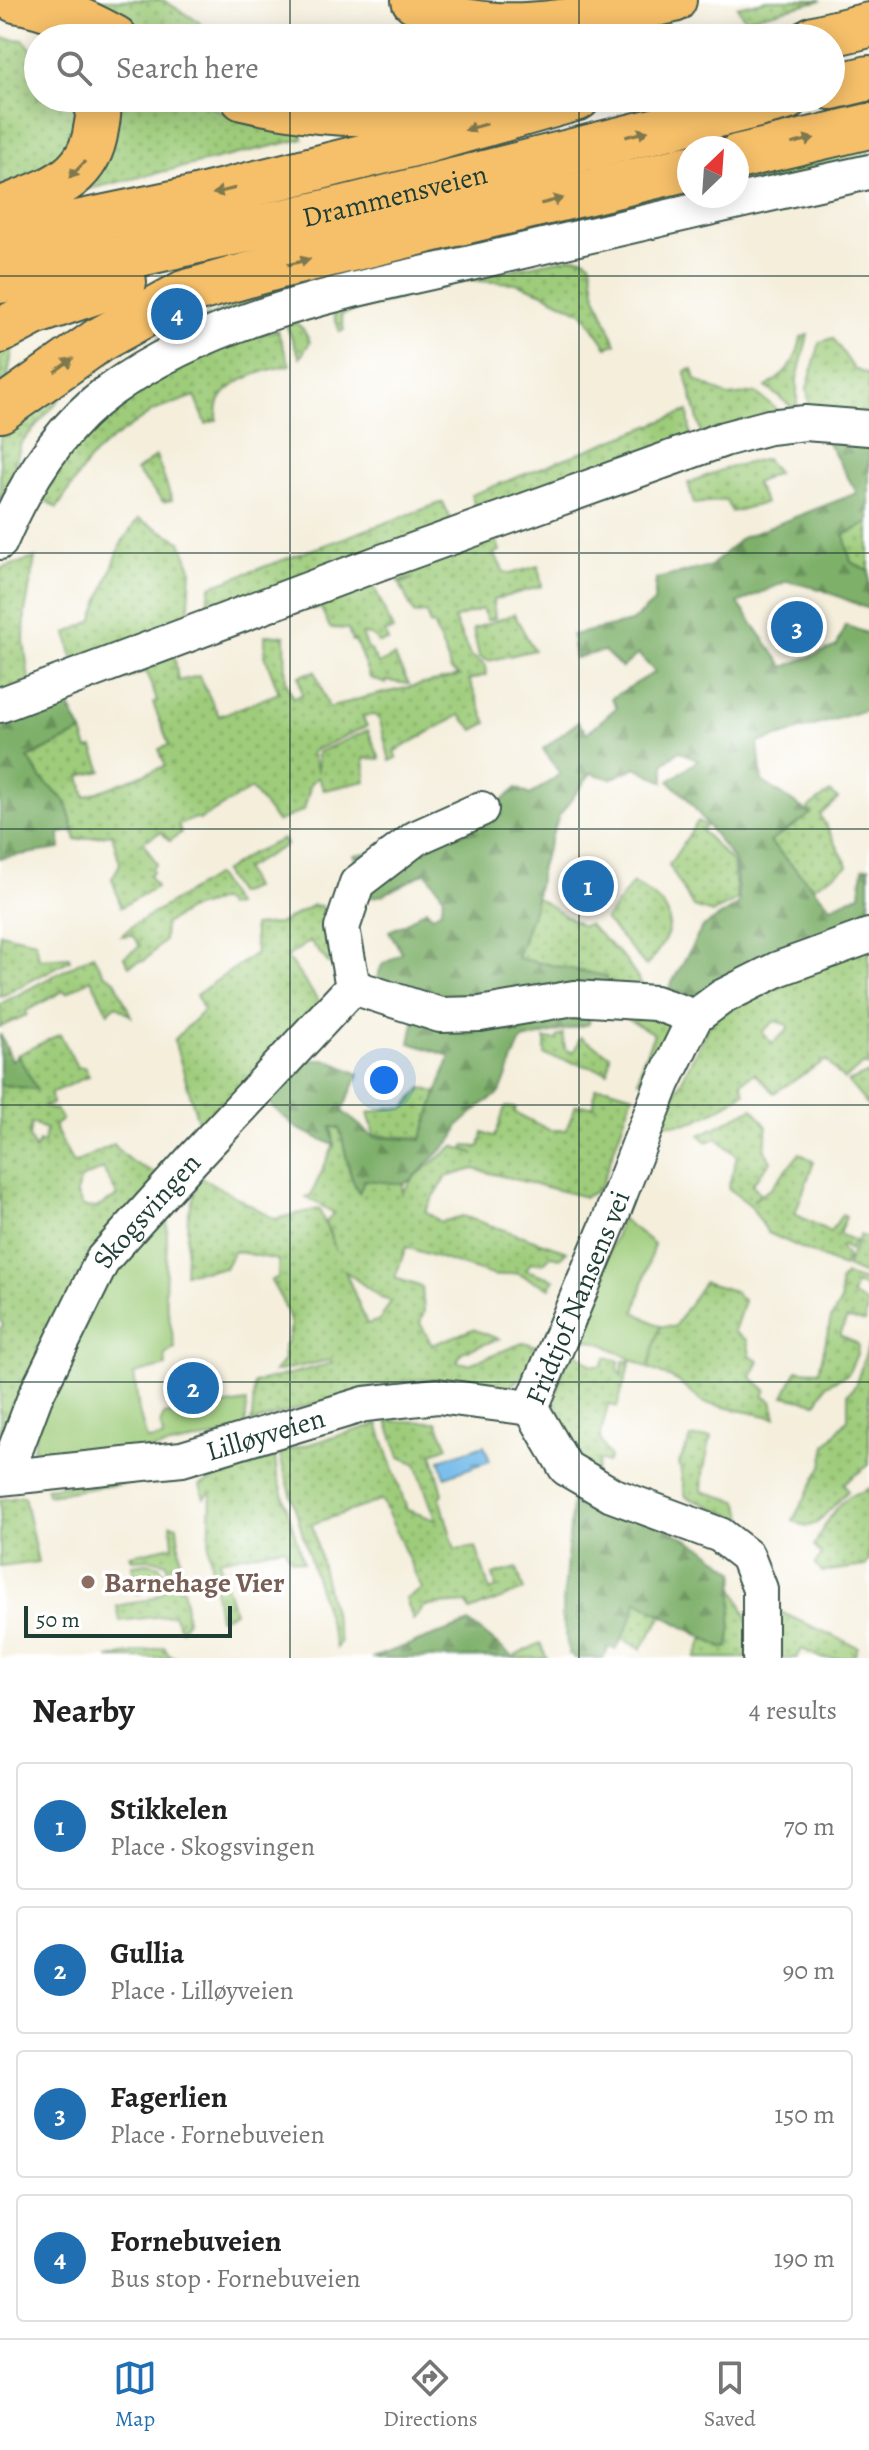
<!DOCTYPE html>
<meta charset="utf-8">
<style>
:root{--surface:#fff;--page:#f6f6f6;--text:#222;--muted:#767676;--line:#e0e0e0;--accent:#1f6fb2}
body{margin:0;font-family:Alegreya,serif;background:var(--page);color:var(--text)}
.compass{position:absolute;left:677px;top:136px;width:72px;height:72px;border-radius:50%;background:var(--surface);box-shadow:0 4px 20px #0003;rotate:25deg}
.scale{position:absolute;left:24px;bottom:20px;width:208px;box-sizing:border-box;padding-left:8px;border:4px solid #1f3d34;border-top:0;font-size:22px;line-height:28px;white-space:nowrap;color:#1f3d34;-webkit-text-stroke:6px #fff;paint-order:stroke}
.you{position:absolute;left:384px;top:1080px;width:28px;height:28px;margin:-20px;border:6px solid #fff;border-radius:50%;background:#1a73e8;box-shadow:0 0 0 12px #1a73e833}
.badge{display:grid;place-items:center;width:52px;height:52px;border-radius:50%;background:var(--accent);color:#fff;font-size:26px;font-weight:700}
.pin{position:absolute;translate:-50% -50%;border:4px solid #fff;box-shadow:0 2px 8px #0006}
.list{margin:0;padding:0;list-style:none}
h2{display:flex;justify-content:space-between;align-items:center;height:104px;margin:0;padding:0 32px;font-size:34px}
h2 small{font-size:26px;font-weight:400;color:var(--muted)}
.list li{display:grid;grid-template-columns:52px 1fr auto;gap:24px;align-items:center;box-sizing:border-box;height:128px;margin:0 16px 16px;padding:0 16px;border:2px solid var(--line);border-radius:8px}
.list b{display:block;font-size:30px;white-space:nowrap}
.list p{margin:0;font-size:26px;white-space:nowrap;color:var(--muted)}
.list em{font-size:26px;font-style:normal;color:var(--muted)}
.icon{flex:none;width:44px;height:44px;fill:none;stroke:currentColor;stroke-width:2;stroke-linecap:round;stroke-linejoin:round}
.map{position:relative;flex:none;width:869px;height:1658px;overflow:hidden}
.search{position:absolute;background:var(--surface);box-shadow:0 4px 20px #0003;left:24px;right:24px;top:24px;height:88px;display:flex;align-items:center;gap:20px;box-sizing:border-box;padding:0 28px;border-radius:44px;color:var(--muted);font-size:30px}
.sheet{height:680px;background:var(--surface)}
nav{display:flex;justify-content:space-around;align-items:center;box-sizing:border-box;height:112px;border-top:2px solid var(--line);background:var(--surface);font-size:22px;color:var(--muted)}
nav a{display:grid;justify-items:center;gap:4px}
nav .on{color:var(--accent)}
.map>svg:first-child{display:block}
</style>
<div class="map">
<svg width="869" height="1658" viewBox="0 0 869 1658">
<defs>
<pattern id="grass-dots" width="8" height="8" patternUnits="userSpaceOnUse" patternTransform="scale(2)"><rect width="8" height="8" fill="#9ecc7a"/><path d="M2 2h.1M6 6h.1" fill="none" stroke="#80a765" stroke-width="1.8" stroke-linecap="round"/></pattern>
<pattern id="forest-firs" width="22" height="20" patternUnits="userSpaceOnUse" patternTransform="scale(2)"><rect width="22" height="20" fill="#7eb06a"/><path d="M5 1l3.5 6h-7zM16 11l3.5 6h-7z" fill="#679058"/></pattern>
<pattern id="water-ripples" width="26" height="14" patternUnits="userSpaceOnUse" patternTransform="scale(2)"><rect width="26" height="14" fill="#73baea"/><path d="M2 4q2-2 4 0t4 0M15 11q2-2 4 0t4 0" fill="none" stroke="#5e98be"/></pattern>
</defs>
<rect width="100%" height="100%" fill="#fff"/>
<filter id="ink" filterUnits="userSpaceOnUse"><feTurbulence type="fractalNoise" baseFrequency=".0125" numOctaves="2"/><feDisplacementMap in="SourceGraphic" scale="16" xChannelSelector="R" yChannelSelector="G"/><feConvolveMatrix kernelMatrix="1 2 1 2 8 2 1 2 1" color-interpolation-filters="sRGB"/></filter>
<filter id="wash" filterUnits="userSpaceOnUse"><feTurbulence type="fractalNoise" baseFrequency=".006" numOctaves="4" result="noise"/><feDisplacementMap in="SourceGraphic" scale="32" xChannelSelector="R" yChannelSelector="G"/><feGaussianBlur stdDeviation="1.8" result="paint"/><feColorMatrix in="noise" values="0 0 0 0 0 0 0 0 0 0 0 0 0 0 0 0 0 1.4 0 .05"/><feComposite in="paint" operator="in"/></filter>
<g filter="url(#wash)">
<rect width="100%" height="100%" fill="#f4eedb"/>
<!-- grass -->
<path fill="url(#grass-dots)" stroke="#5e8457" stroke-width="2" fill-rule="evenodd" d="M 78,0 L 163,0 L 199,22 L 214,38 L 148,38 Z
M 767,0 L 822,0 L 745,19 L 737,7 Z
M 0,38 L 24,40 L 38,57 L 38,98 L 74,98 L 81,106 L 76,144 L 41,181 L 0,188 Z
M 112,98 L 194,98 L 213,108 L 264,128 L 302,133 L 303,139 L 76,192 Z
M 869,139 L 869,163 L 737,192 L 737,170 Z
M 689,182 L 689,196 L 497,245 L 479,243 L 479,248 L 433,257 L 137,354 L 172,332 L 233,306 L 478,243 L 505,231 Z
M 574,257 L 585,258 L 591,263 L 596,296 L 616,344 L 607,347 L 583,313 L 541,292 L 516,283 L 460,280 Z
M 396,294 L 401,298 L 341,315 L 344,330 L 340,332 L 334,316 L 336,310 Z
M 294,321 L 303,329 L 310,342 L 300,358 L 285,322 Z
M 277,330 L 290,365 C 269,369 231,379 220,400 C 217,405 217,415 217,420 L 206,424 L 195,396 L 153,411 L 107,443 L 89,460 L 57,508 L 37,495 L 66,450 L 117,400 L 205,349 Z
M 808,335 L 797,379 L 797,411 L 766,387 C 786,375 798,360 801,337 Z
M 833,338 L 854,369 L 869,375 L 869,419 L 810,414 L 807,388 L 820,342 Z
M 14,340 L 6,388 L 0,393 L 0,349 Z
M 693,369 L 696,380 L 728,396 L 756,393 L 787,417 L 703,439 L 685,371 Z
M 79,377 L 21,443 L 11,478 L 0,503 L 0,429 Z
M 688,411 L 691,439 L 479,517 L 471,495 Z
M 156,456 L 172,500 L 163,502 L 136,471 Z
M 766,459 L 777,473 L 755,483 L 765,503 L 732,512 L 726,500 L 694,504 L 688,483 L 729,467 Z
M 443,502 L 455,528 L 220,607 L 206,606 L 211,586 Z
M 138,519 L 181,541 L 191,569 L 188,623 L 74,665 L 67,633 L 92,621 L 122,542 Z
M 869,523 L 869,571 L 851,563 L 844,535 Z
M 496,538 L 500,551 L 494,553 L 504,572 L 510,574 L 538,566 L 542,586 L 493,600 L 495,618 L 487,620 L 482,609 L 454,619 L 470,655 L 485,665 L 486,675 L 469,680 L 487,723 L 474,730 L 460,715 L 394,752 L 397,758 L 390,761 L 380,721 L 375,715 L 362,716 L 367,726 L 311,752 L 318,772 L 317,753 L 368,730 L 380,759 L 364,758 L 366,781 L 324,790 L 318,777 L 311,783 L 304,810 L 277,822 L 251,789 L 199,820 L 196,818 L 178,825 L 181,833 L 170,841 L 161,832 L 143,842 L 157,864 L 152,868 L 153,872 L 149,875 L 156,887 L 121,907 L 112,878 L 120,864 L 112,834 L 76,840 L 66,802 L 42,779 L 28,758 L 82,732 L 88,749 L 93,748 L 102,771 L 80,776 L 85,797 L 165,766 L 159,749 L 169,745 L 153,703 L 157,701 L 146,671 L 118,681 L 118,666 L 173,643 L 178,681 L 199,676 L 219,716 L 279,693 L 265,656 L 265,635 L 285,636 L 286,681 L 293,698 L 302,695 L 299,676 L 315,671 L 329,708 L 362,698 L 459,676 L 450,670 L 448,661 L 433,624 L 430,625 L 426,613 L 414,614 L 400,584 L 414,578 L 398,582 L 397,575 Z
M 35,558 L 25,612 L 24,641 L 29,680 L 0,697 L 0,572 L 2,568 Z
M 370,577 L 393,630 L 385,632 L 388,641 L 378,643 C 375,636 370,634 362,634 L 368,649 L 371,651 L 378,664 L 394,656 L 409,684 L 386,681 L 386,684 L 370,678 L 355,640 L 352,641 L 348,629 L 330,628 L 321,608 L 310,609 L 307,598 Z
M 514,614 L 534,650 L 488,661 L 479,657 L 473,629 Z
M 830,792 L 838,799 L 820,815 L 848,866 L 813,887 L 769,841 L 811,814 L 808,808 Z
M 698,821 L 706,826 L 702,831 L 733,863 L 737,900 L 712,913 L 693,907 L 669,865 Z
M 283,839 L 286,845 L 244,869 L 253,888 L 237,894 L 223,872 L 250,854 Z
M 216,875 L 235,905 L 227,907 L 221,900 L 188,910 L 165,924 L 164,941 L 144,961 L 140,961 L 129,966 L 124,957 L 140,946 L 132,935 L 121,936 L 132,926 Z
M 633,883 C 679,909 679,927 646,966 L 605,920 Z
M 536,897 L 582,926 L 588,924 L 624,958 L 644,988 L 643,993 L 517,959 Z
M 313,905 L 321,906 L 342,969 L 330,965 L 310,941 L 287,957 L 325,1010 L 200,1128 L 174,1040 L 204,1010 L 196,995 L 256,953 L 253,926 L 278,924 Z
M 0,933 L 36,941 L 39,959 L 69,957 L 70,960 L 0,997 Z
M 869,945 L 869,1067 L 864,1064 L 844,1080 L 826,1060 L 774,1093 L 755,1073 L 741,1082 L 745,1093 C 720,1107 691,1132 661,1122 L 710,1023 L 715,1025 L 708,1020 ZM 775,1021 L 788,1025 L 787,1031 L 772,1043 L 762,1032 Z
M 93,955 L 103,973 L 115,980 L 131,1016 L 116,1005 L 108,1013 L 91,979 L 67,993 L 63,991 L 26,1011 L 27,1015 L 0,1027 L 0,1004 Z
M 619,1006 L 672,1024 L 668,1050 L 649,1082 L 639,1080 L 642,1063 L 654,1034 L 627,1019 Z
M 60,1034 L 77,1067 L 84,1067 L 89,1076 L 51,1093 L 52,1104 L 44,1106 L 52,1110 L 56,1109 L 62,1120 L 54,1126 L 73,1164 L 114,1144 C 127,1162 142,1167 161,1175 L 0,1445 L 0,1328 L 3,1326 L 0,1317 L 0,1085 L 36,1089 L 17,1055 ZM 31,1123 L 46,1129 L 43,1143 L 39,1142 L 35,1150 L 29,1137 ZM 103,1169 L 118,1196 L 96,1208 L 83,1207 L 76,1193 L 81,1179 Z
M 563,1034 L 565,1048 L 570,1052 L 575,1050 L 580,1037 L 610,1055 L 608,1072 L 545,1055 L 545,1039 L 557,1040 L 557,1037 Z
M 869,1073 L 869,1107 L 848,1082 Z
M 607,1087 L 633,1095 L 600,1189 L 585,1197 L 474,1169 L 446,1177 L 425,1211 L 441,1222 L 463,1216 L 567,1251 L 560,1258 L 551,1256 L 543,1264 L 531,1262 L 526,1270 L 554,1279 L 550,1288 L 516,1273 L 495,1276 L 406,1247 L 395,1278 L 422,1287 L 424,1312 L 420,1323 L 432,1345 L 473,1329 L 499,1339 L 462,1352 L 457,1362 L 469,1364 L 525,1342 L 536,1346 L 536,1358 L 519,1380 L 505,1389 L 427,1379 L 378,1385 L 251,1423 C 254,1410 253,1397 254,1383 L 333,1363 L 330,1360 L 274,1372 L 284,1360 L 283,1347 C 301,1325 282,1302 271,1281 L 278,1277 L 278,1260 L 234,1251 L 225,1268 L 185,1273 L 188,1216 L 199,1176 L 275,1219 L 319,1209 L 336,1251 L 326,1222 L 334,1213 L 306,1197 L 311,1195 L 334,1145 L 331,1126 L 339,1128 C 346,1147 347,1178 359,1193 L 364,1179 L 403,1184 L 402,1193 L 412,1179 L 454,1146 L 475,1154 L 464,1149 L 465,1146 L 480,1147 L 483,1132 L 495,1137 L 505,1107 L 516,1108 L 514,1112 L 549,1130 L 566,1130 L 576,1105 L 594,1106 L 595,1088 ZM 345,1271 L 381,1298 L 391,1301 L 380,1320 L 367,1324 Z
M 422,1088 L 438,1093 L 422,1138 L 374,1135 L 368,1113 L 390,1108 L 404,1109 Z
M 753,1108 L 767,1127 L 765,1151 L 771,1161 L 752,1184 L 760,1193 L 753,1201 L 771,1188 L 800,1153 L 814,1162 L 795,1214 L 830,1232 L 842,1215 L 846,1217 L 839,1234 L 855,1241 L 850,1250 L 843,1246 L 840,1247 L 848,1258 L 843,1267 L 768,1233 L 750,1205 L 728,1188 L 737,1156 L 717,1138 L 707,1142 L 700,1135 Z
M 860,1235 L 869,1239 L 869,1277 L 846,1267 Z
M 845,1275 L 868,1282 L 865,1288 L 856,1284 L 852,1295 L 867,1304 L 865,1322 L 847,1319 L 840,1335 L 858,1344 L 857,1354 L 848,1374 L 826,1385 L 817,1403 L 784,1396 L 797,1370 L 819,1371 L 831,1318 L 841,1301 L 840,1283 Z
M 704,1282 L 734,1291 L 744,1301 L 734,1332 L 747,1340 L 750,1355 L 759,1361 L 751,1377 L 766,1390 L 763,1396 L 772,1401 L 776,1418 L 704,1403 L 674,1379 L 648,1368 L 660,1326 L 674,1327 Z
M 869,1344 L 869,1465 L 844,1483 L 848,1491 L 817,1523 L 806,1527 L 793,1520 L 822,1466 L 826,1445 L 848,1419 L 848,1393 L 855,1386 Z
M 568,1346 L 592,1365 L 602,1366 L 606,1357 L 619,1361 L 618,1369 L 622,1376 L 623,1361 L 631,1361 L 617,1407 L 608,1404 L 600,1439 L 610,1458 L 607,1463 L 599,1460 L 595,1475 L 567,1440 L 555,1401 Z
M 387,1421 L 437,1422 L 448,1447 L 432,1453 L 443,1494 L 440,1497 L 455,1550 L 476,1547 L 490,1591 L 497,1588 L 493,1575 L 517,1568 L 524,1590 L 470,1611 L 467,1603 L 425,1606 L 413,1620 L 406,1599 L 422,1589 L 382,1500 L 312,1524 L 340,1642 L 336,1648 L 279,1453 L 378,1424 L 407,1510 L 436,1520 L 416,1464 L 400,1457 Z
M 711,1437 L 703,1473 L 702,1491 L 738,1501 L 745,1520 L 686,1497 L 679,1463 L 691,1438 Z
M 274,1451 L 277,1473 L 303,1562 L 291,1559 L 284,1547 L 219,1560 L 234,1612 L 219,1619 L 209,1550 L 211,1492 L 204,1498 L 200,1485 Z
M 126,1479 L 128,1483 L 47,1495 L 46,1488 Z
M 869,1488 L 869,1561 L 865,1566 L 822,1572 L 815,1565 L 822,1555 L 814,1546 C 821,1531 836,1504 850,1496 C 857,1492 862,1494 869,1488 Z
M 24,1496 L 38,1562 L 0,1567 L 0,1500 Z
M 171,1524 L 177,1526 L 187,1620 L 181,1630 L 173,1615 L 120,1621 L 117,1606 C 148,1599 174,1601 167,1563 L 151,1559 L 132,1560 L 130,1555 L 173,1546 Z
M 146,1563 C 156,1564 161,1565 166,1575 L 159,1585 L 137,1594 L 132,1565 Z
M 733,1585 L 749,1623 L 747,1658 L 695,1658 L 704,1638 L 722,1648 L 729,1647 Z
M 637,1601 L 663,1615 L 641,1649 L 622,1639 Z
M 778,1611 L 858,1647 L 853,1658 L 821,1658 L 802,1649 L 797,1658 L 777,1658 Z
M 164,1647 L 169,1655 L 177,1658 L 108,1658 Z"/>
<!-- forest -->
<path fill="url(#forest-firs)" stroke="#4e764f" stroke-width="2" d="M 824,436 L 869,439 L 869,523 L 844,535 L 851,562 L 869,571 L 869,609 L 823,590 L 787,581 L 738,603 L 784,667 L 837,646 L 845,625 L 869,634 L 869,709 L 758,743 L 762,781 L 811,814 L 770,842 L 831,907 L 860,894 L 863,868 L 869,867 L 869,926 L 706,999 L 668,990 L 702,928 L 739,904 L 735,862 L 686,797 L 669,781 L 698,760 L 679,751 L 664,763 L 664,782 L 636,767 L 611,779 L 591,773 L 559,816 L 541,866 L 535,904 L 517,958 L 606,976 L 608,988 L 434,1002 L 376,980 L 382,965 L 402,953 L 389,931 L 403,925 L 426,909 L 432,916 L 441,910 L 444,897 L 426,872 L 383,895 L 361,899 L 354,855 L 429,842 L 464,833 L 517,788 L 530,795 L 560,774 L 543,749 L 578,722 L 587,733 L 617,707 L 611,698 L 655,672 L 638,654 L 622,668 L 604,651 L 575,658 L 572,635 L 631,622 L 654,602 L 656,579 L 711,566 L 741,538 L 857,493 Z
M 63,695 L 82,732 L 28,758 L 42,779 L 66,802 L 74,831 L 59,833 L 60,849 L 0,858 L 0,729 Z
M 591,1008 L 589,1024 L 523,1040 L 519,1045 L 500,1093 L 483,1104 L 459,1125 L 454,1138 L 412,1179 L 403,1184 L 364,1180 L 359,1193 C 347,1174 347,1149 339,1128 L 331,1127 L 334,1145 L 298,1129 L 261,1097 L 298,1060 L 328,1060 L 359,1074 L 342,1111 L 374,1137 L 421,1140 L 450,1056 L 410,1043 L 415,1018 Z
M 0,1034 L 12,1060 L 18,1056 L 37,1089 L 0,1085 Z
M 574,1481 L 704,1548 L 735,1572 L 729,1647 L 722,1648 L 637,1601 L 629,1625 L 616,1650 L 609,1647 L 603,1658 L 575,1658 L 569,1654 L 562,1615 Z
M 470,1623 L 513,1657 L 372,1658 Z"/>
<!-- garden -->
<path fill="#9ecc7a" stroke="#5e8457" stroke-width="2" d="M 168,1205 L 165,1295 L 175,1348 L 165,1355 L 166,1366 L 134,1374 L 139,1412 L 147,1440 L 163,1438 L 161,1422 L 164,1415 L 247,1402 L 245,1431 L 145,1451 L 50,1464 L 33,1448 L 43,1402 L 105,1276 Z
M 622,1219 L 654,1244 L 635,1312 L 660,1326 L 648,1368 L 603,1344 L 575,1336 Z
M 540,1643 L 547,1658 L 511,1658 L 513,1657 Z"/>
<!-- water -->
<path fill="url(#water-ripples)" stroke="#497c8f" stroke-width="2" d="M 484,1445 L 490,1461 L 445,1477 L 440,1460 Z"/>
</g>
<g filter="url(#ink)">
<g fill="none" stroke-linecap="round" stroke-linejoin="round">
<defs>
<g id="minor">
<path d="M 0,542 C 24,486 58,428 109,391 C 218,312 356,290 484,260 C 612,230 740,200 869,172"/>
<path d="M 0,705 L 379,563 L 724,439 L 769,427 L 805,423 L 869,428"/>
<path d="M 353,987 L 440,1015 L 480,1014 L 574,998 L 655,1003 L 695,1017"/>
<path id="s1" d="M 531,1408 L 611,1217 L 663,1083 L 695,1017 L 722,997 L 778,969 L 869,936"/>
<path d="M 531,1408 L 566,1468 L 612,1495 L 720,1535 L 747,1556 L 760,1589 L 760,1658"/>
<path id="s2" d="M 5,1477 L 35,1397 L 103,1259 L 191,1161 L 353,987 L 342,928 L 357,883 L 416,838 L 481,809"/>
<path id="s3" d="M 0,1478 L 182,1459 L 365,1404 L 437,1396 L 531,1408"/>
</g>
<path id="major" d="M 414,0 C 481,48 600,16 674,0"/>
<g id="highway">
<path d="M 15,0 C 50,6 84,21 115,38"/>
<path d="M 814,38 L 869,25"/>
<path d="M 831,87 L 869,78"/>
<path d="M 243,98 C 296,110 343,116 397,112 C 422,110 447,103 471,98"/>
<path d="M 737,157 L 869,126"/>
<path d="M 0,210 C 42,192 89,183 96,129 C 98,118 100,109 96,98"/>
<path d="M 0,239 L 192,199 L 422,142 L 578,98"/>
<path id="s4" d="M 0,281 L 122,258 L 344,208 L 786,98"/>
<path d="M 0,331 L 34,313 L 124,282"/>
<path d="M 0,410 L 99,340 L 184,293 L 280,266 L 689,168"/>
</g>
</defs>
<!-- minor casing -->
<use href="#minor" stroke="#3f584d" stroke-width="38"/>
<!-- major casing -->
<use href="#major" stroke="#3f584d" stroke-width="48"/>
<!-- highway casing -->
<use href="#highway" stroke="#3f584d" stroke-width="48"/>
<!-- minor -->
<use href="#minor" stroke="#fff" stroke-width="34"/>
<!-- major -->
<use href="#major" stroke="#f6c06b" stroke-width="44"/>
<!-- highway -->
<use href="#highway" stroke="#f6c06b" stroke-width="44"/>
</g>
<!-- one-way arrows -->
<defs><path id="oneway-solid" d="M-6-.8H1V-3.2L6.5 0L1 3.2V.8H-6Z" transform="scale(2)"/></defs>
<g fill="#80784d">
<use href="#oneway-solid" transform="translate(476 127) rotate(164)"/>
<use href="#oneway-solid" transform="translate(637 134) rotate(-14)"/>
<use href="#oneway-solid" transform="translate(803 141) rotate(-13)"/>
<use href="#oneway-solid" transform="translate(77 170) rotate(133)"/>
<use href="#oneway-solid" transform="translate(224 191) rotate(166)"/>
<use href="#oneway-solid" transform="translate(552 201) rotate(-14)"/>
<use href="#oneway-solid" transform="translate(299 262) rotate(-14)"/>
<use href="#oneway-solid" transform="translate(64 365) rotate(-36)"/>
</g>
</g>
<!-- grid -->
<path fill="none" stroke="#1f3d34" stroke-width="2" stroke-opacity="0.55" d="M 290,0 L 290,38M 579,0 L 579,38M 290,98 L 290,1658M 579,98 L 579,1658M 0,276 L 869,276M 0,553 L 869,553M 0,829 L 869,829M 0,1105 L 869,1105M 0,1382 L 869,1382"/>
<!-- markers -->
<circle fill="#8d6e63" stroke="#fff" stroke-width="3" cx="88" cy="1582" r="8"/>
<g text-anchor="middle" stroke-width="7" stroke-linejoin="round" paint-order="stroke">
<!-- street labels -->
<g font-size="28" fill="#1f3d34" stroke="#fff">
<text dy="10" stroke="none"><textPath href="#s4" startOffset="404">Drammensveien</textPath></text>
<text dy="10" stroke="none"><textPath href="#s2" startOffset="304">Skogsvingen</textPath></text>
<text dy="10" stroke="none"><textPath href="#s1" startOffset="120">Fridtjof Nansens vei</textPath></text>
<text dy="10" stroke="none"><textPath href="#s3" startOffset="270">Lilløyveien</textPath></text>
</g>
<!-- education labels -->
<g font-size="28" font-weight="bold" fill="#785e54" stroke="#fff" text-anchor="start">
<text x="104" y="1592">Barnehage Vier</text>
</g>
</g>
</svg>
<svg class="compass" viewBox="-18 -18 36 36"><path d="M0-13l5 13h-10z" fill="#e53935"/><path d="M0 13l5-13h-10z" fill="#767676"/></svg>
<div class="scale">50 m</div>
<div class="you"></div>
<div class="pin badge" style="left:588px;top:886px">1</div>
<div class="pin badge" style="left:193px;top:1388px">2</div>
<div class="pin badge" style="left:797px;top:627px">3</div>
<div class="pin badge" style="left:177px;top:314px">4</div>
<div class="search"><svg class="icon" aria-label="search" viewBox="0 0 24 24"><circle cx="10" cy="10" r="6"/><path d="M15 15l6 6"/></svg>Search here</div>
</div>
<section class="sheet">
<h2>Nearby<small>4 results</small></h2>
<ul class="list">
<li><span class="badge">1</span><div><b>Stikkelen</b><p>Place · Skogsvingen</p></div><em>70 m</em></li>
<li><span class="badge">2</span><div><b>Gullia</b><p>Place · Lilløyveien</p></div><em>90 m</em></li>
<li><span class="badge">3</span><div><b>Fagerlien</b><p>Place · Fornebuveien</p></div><em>150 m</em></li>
<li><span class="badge">4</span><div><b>Fornebuveien</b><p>Bus stop · Fornebuveien</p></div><em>190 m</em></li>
</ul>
</section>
<nav>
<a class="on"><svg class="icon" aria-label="map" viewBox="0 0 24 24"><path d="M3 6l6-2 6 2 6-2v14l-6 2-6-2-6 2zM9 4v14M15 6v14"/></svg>Map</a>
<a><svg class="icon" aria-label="directions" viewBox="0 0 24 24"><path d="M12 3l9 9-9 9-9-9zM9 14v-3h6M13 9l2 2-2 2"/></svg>Directions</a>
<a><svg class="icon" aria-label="saved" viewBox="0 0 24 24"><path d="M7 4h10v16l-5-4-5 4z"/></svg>Saved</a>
</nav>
